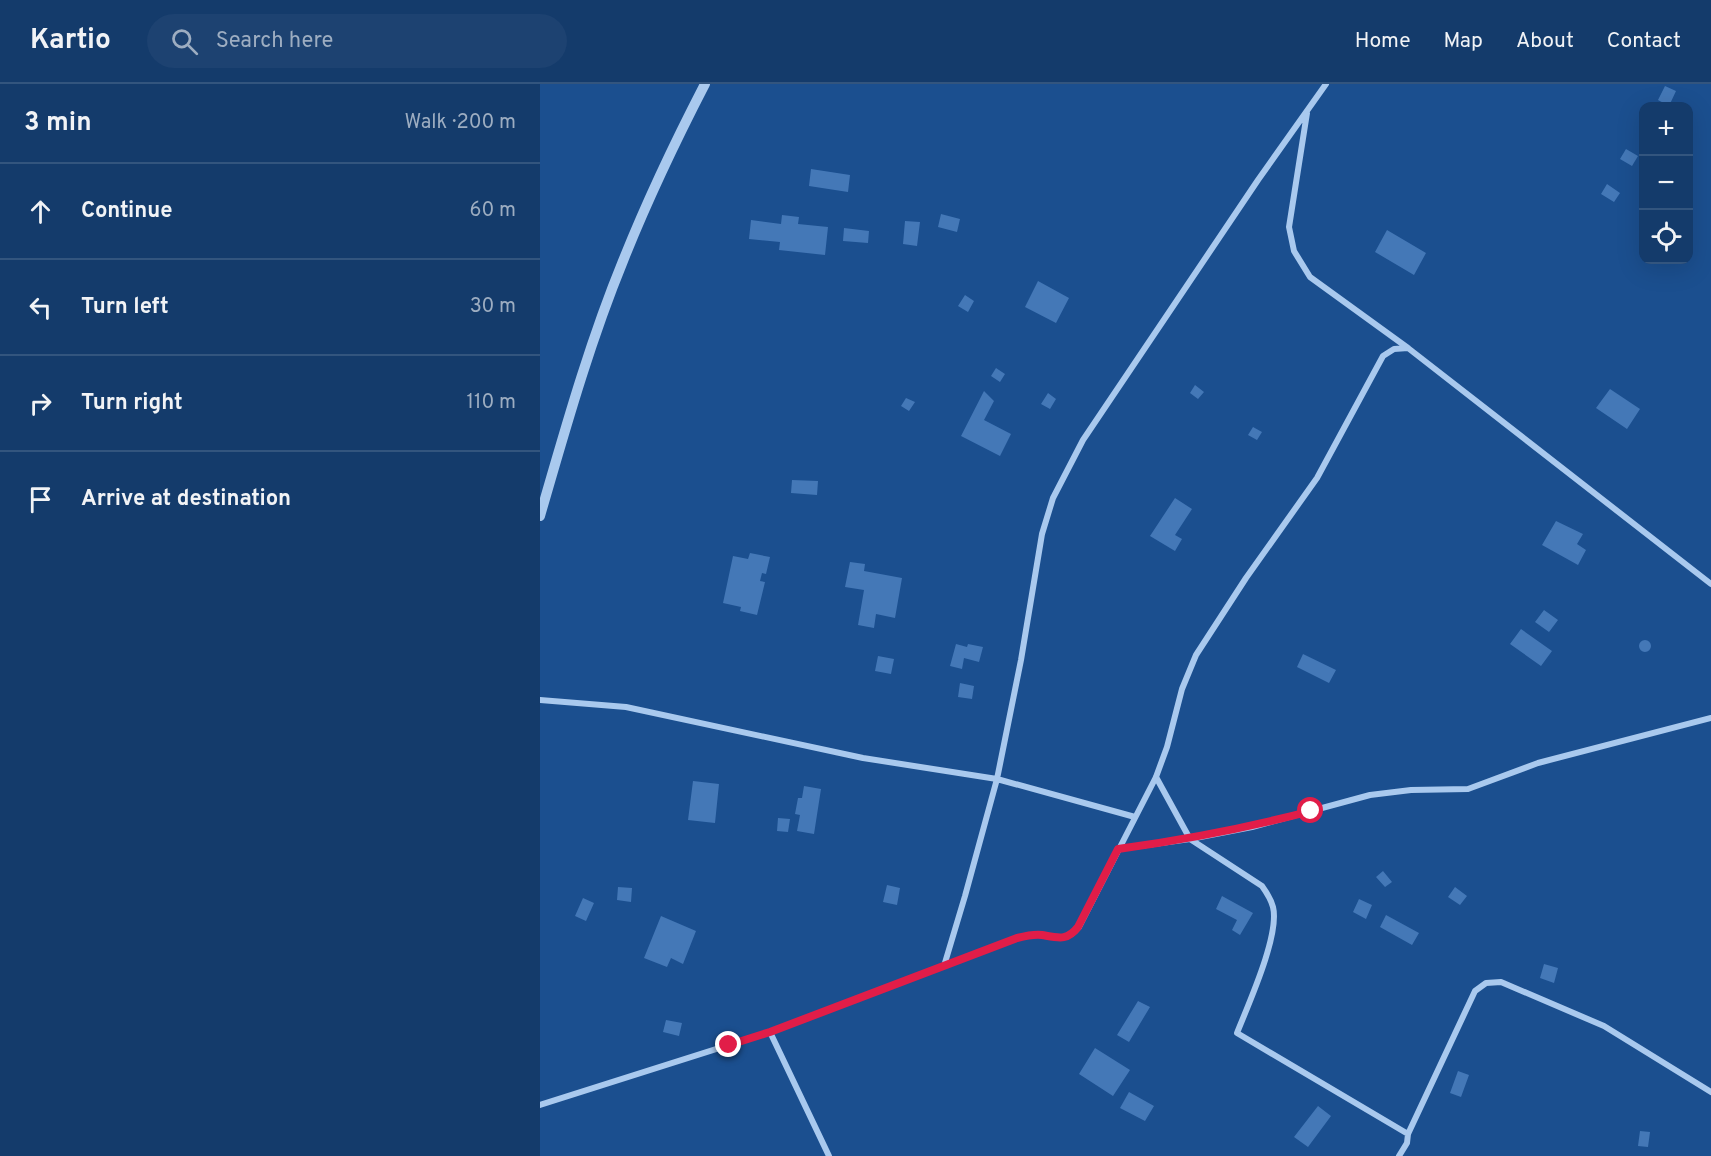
<!DOCTYPE html>
<meta charset="utf-8">
<style>
:root{--surface:#143b6b;--page:#1d4271;--text:#f1f3f6;--muted:#9dadc1;--line:#33557e}
body{margin:0;font-family:Overpass,sans-serif;background:var(--page);color:var(--text)}
.controls{position:absolute;right:18px;top:18px;display:grid;overflow:hidden;border-radius:12px;box-shadow:0 6px 24px #0002}
.controls button{width:54px;height:54px;display:grid;place-items:center;padding:0;border:0;border-bottom:2px solid var(--line);background:var(--surface);color:var(--text);font:30px sans-serif}
.stop{position:absolute;width:18px;height:18px;margin:-14px;border:4px solid #e11d48;border-radius:50%;background:#fff}
.stop.end{background:#e11d48;border-color:#fff;box-shadow:0 2px 6px #0008}
.list{margin:0;padding:0;list-style:none}
h2{display:flex;justify-content:space-between;align-items:center;height:78px;margin:0;padding:0 24px;font-size:26px}
h2 small{font-size:20px;font-weight:400;color:var(--muted)}
.list li{display:grid;grid-template-columns:39px 1fr auto;gap:18px;align-items:center;box-sizing:border-box;height:96px;padding:0 24px;border-top:2px solid var(--line)}
.list b{display:block;font-size:22px;white-space:nowrap}
.list em{font-size:20px;font-style:normal;color:var(--muted)}
.icon{flex:none;width:33px;height:33px;fill:none;stroke:currentColor;stroke-width:2;stroke-linecap:round;stroke-linejoin:round}
.map{position:relative;flex:none;width:1171px;height:1072px;overflow:hidden}
header{display:flex;align-items:center;gap:36px;box-sizing:border-box;height:84px;padding:0 30px;background:var(--surface);border-bottom:2px solid var(--line)}
header strong{font-size:28px}
nav{display:flex;gap:33px;margin-inline-start:auto;font-size:21px}
.search{width:420px;height:54px;background:var(--page);display:flex;align-items:center;gap:15px;box-sizing:border-box;padding:0 21px;border-radius:33px;color:var(--muted);font-size:22px}
main{display:flex}
aside{flex:1;background:var(--surface)}
.map>svg:first-child{display:block}
</style>
<header>
<strong>Kartio</strong>
<div class="search"><svg class="icon" aria-label="search" viewBox="0 0 24 24"><circle cx="10" cy="10" r="6"/><path d="M15 15l6 6"/></svg>Search here</div>
<nav><a>Home</a><a>Map</a><a>About</a><a>Contact</a></nav>
</header>
<main>
<aside>
<h2>3 min<small>Walk · 200 m</small></h2>
<ul class="list">
<li><svg class="icon" aria-label="ahead" viewBox="0 0 24 24"><path d="M12 20V5M6 11l6-6 6 6"/></svg><div><b>Continue</b></div><em>60 m</em></li>
<li><svg class="icon" aria-label="left" viewBox="0 0 24 24"><path d="M17 20v-9H6M10 6l-5 5 5 5"/></svg><div><b>Turn left</b></div><em>30 m</em></li>
<li><svg class="icon" aria-label="right" viewBox="0 0 24 24"><path d="M7 20v-9h11M14 6l5 5-5 5"/></svg><div><b>Turn right</b></div><em>110 m</em></li>
<li><svg class="icon" aria-label="arrive" viewBox="0 0 24 24"><path d="M6 21V4h12l-3 4 3 4H6"/></svg><div><b>Arrive at destination</b></div></li>
</ul>
</aside>
<div class="map">
<svg width="1171" height="1072" viewBox="0 0 1171 1072">
<rect width="100%" height="100%" fill="#1b4f8f"/>
<!-- building -->
<path fill="#4478b7" d="M 1125,2 L 1136,7 L 1129,22 L 1118,16 Z
M 1086,65 L 1098,72 L 1092,82 L 1080,75 Z
M 271,85 L 310,91 L 308,108 L 269,102 Z
M 1067,100 L 1080,109 L 1074,118 L 1061,110 Z
M 401,130 L 420,135 L 417,148 L 398,143 Z
M 242,131 L 259,133 L 258,140 L 288,143 L 285,171 L 239,166 L 240,158 L 209,155 L 211,136 L 241,140 Z
M 365,137 L 380,138 L 377,162 L 363,160 Z
M 304,144 L 329,147 L 328,159 L 303,157 Z
M 847,146 L 886,169 L 874,191 L 835,168 Z
M 498,197 L 529,214 L 516,239 L 485,223 Z
M 425,211 L 434,217 L 428,228 L 418,222 Z
M 456,284 L 465,290 L 460,298 L 451,292 Z
M 655,301 L 664,308 L 658,315 L 650,309 Z
M 1070,305 L 1100,325 L 1087,345 L 1056,324 Z
M 444,307 L 454,317 L 444,336 L 471,350 L 460,372 L 421,352 Z
M 508,309 L 516,315 L 510,325 L 501,320 Z
M 366,314 L 375,318 L 369,327 L 361,322 Z
M 713,343 L 722,348 L 717,356 L 708,351 Z
M 252,396 L 278,397 L 277,411 L 251,409 Z
M 635,414 L 652,425 L 635,451 L 642,455 L 635,467 L 610,452 Z
M 1016,437 L 1043,450 L 1037,460 L 1046,466 L 1038,481 L 1002,461 Z
M 210,469 L 230,473 L 226,490 L 222,489 L 220,497 L 225,498 L 217,531 L 200,527 L 201,523 L 183,519 L 193,472 L 208,475 Z
M 310,478 L 325,480 L 324,487 L 362,494 L 355,534 L 336,530 L 334,544 L 318,541 L 324,506 L 305,503 Z
M 1004,526 L 1018,536 L 1009,548 L 995,538 Z
M 981,545 L 1012,567 L 1001,582 L 970,560 Z
M1099 562a6 6 0 1 1 12 0a6 6 0 1 1-12 0Z
M 416,560 L 427,563 L 428,560 L 443,563 L 439,578 L 424,574 L 422,585 L 410,582 Z
M 763,570 L 796,586 L 789,599 L 757,583 Z
M 338,572 L 354,575 L 351,590 L 335,587 Z
M 420,599 L 434,602 L 432,615 L 418,613 Z
M 153,697 L 179,700 L 175,739 L 148,736 Z
M 264,702 L 281,705 L 274,750 L 257,747 L 260,731 L 255,730 L 258,714 L 262,714 Z
M 238,734 L 250,735 L 248,748 L 237,747 Z
M 843,787 L 852,798 L 845,803 L 836,793 Z
M 347,801 L 360,804 L 357,821 L 343,818 Z
M 78,803 L 92,804 L 91,818 L 77,816 Z
M 915,803 L 927,812 L 920,821 L 908,813 Z
M 682,812 L 713,829 L 700,851 L 692,846 L 697,836 L 676,825 Z
M 43,814 L 54,819 L 46,837 L 35,832 Z
M 819,815 L 832,821 L 826,835 L 813,828 Z
M 846,831 L 879,849 L 872,861 L 840,843 Z
M 121,832 L 156,847 L 143,880 L 131,874 L 127,883 L 104,874 Z
M 1004,880 L 1018,884 L 1014,899 L 1000,894 Z
M 598,917 L 610,923 L 589,958 L 577,951 Z
M 126,936 L 142,939 L 139,952 L 123,948 Z
M 555,964 L 590,986 L 573,1012 L 539,990 Z
M 918,987 L 929,991 L 921,1013 L 910,1009 Z
M 589,1008 L 614,1022 L 605,1037 L 580,1024 Z
M 778,1022 L 791,1032 L 768,1063 L 754,1053 Z
M 1100,1047 L 1110,1048 L 1108,1063 L 1098,1062 Z"/>
<g fill="none" stroke-linecap="round" stroke-linejoin="round">
<!-- minor -->
<path stroke="#a9c9ee" stroke-width="6" d="M 767,29 L 749,143 L 754,167 L 770,193 L 868,264 L 1171,500
M 0,616 L 86,623 L 323,674 L 457,695 L 595,733
M 616,693 L 650,755 L 722,802 C 727,809 731,815 733,823 C 740,851 708,921 697,949 L 868,1050 L 867,1059 L 859,1072
M 578,765 L 650,755 L 712,743 L 830,711 L 871,706 L 928,705 L 998,679 L 1171,634
M 404,882 L 425,812 L 457,695 L 481,576 L 502,450 L 513,414 L 543,356 L 718,96 L 786,0
M 230,948 L 289,1072
M 0,1021 L 230,948 L 477,854 C 485,852 494,850 502,851 C 519,854 527,857 539,843 L 616,693 L 627,663 L 642,605 L 656,571 L 706,494 L 777,394 L 843,272 L 854,265 L 868,264
M 868,1050 L 935,907 L 946,899 L 961,898 L 1064,942 L 1171,1008"/>
<!-- tertiary -->
<path stroke="#a9c9ee" stroke-width="10" d="M 0,432 C 25,346 49,260 83,177 C 107,117 135,58 165,0"/>
</g>
<g fill="none" stroke-linecap="round" stroke-linejoin="round">
<!-- route -->
<path stroke="#e11d48" stroke-width="8" d="M 189,961 L 230,948 L 477,854 C 485,852 494,850 502,851 C 519,854 527,857 538,843 L 578,765 C 643,756 707,744 771,727"/>
</g>
</svg>
<div class="controls">
<button>+</button>
<button>−</button>
<button><svg class="icon" aria-label="locate" viewBox="0 0 24 24"><circle cx="12" cy="12" r="6"/><path d="M12 2v4M12 18v4M2 12h4M18 12h4"/></svg></button>
</div>
<div class="stop" style="left:771px;top:727px"></div>
<div class="stop end" style="left:189px;top:961px"></div>
</div>
</main>
